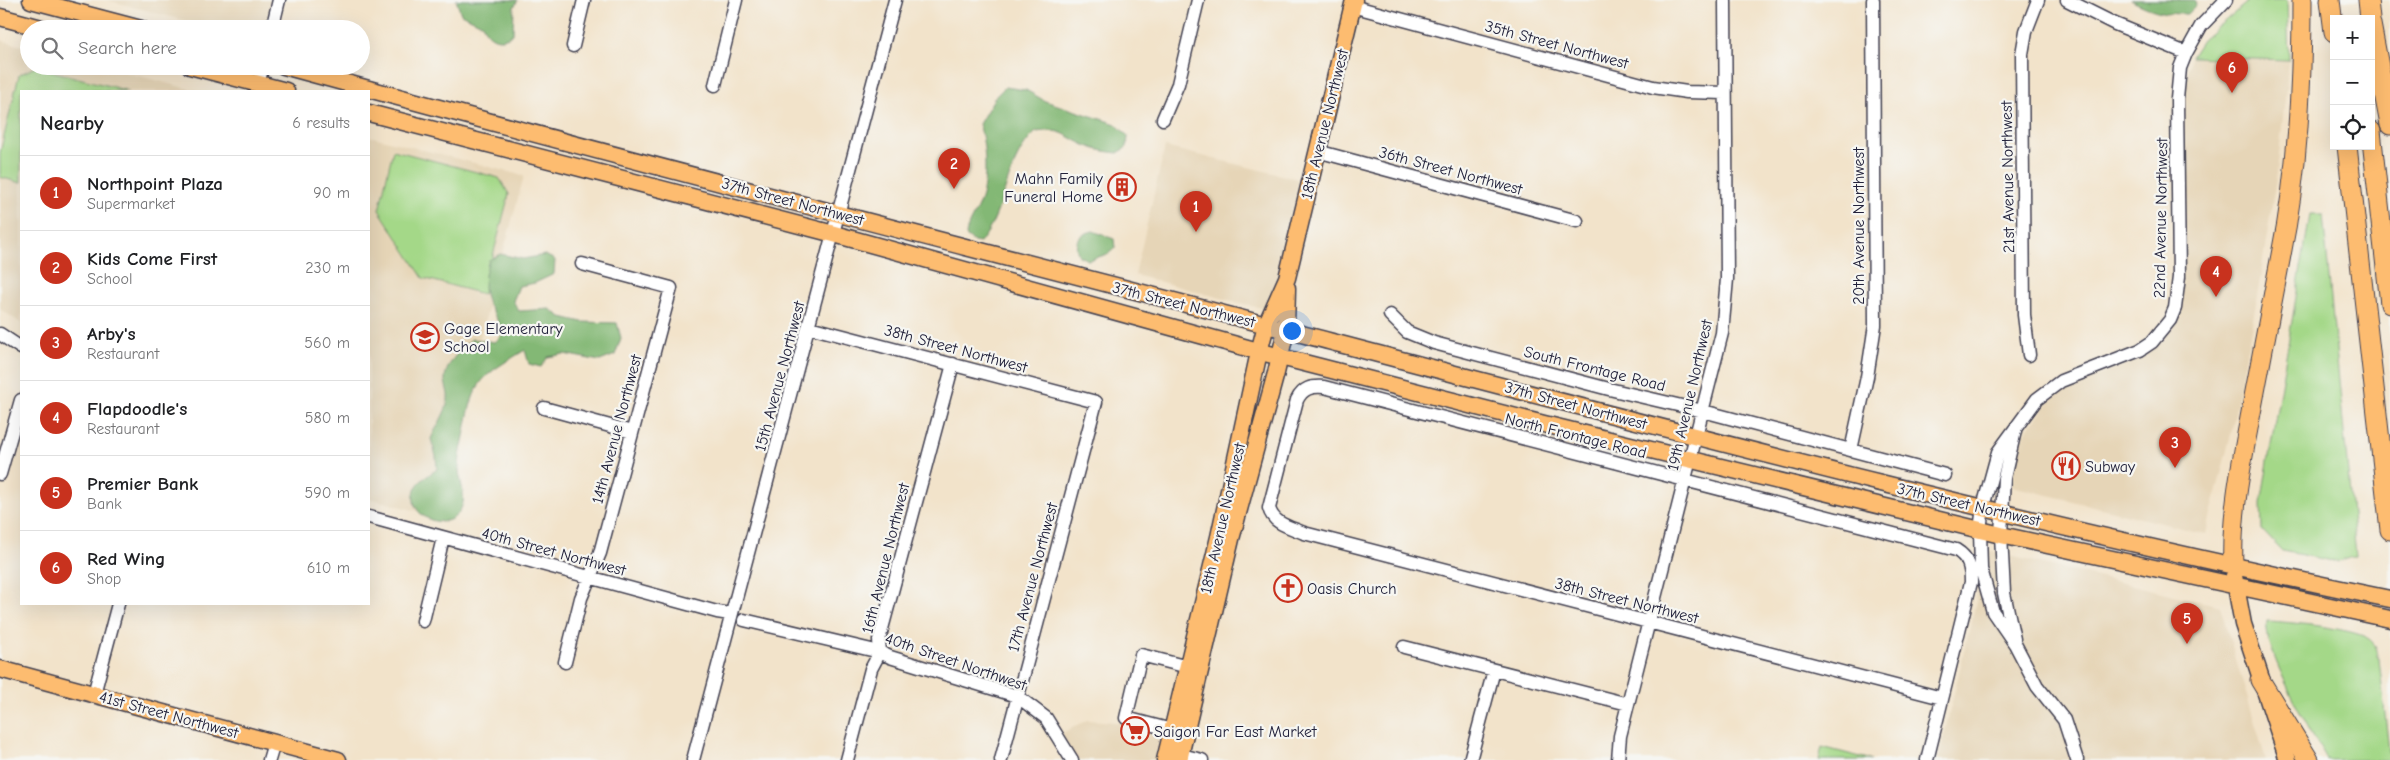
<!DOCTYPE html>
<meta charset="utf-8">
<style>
:root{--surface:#fff;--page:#f2f2f2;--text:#202124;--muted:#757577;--line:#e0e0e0;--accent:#c8321e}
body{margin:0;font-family:"Comic Neue",sans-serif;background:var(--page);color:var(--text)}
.controls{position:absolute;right:15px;top:15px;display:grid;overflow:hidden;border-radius:0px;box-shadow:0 5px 20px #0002}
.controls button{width:45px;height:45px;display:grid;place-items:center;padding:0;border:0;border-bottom:1px solid var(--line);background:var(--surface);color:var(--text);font:25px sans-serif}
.you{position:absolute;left:1291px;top:330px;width:18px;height:18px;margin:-12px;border:4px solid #fff;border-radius:50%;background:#1a73e8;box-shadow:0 0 0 8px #1a73e833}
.badge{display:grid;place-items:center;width:32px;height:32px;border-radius:50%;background:var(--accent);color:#fff;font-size:16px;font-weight:700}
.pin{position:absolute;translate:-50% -41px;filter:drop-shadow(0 1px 2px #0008)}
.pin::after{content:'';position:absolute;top:26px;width:18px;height:15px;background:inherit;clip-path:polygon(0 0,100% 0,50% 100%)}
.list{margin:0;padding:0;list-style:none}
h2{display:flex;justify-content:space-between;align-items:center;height:65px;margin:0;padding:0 20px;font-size:21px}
h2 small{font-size:16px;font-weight:400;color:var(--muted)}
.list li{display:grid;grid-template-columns:32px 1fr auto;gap:15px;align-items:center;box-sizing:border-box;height:75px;padding:0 20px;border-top:1px solid var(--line)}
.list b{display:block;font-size:19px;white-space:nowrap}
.list p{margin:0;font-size:16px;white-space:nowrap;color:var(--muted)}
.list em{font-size:16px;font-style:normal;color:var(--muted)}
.icon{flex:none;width:28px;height:28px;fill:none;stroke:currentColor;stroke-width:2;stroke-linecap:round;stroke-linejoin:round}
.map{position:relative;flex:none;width:2390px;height:760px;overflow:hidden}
.search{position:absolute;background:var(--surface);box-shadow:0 5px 20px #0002;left:20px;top:20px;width:350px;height:55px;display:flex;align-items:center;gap:12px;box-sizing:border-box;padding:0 18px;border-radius:28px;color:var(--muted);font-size:19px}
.panel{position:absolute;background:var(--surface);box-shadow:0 5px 20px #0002;left:20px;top:90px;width:350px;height:515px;border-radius:0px}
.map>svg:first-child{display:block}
</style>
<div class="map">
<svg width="2390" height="760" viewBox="0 0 2390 760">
<rect width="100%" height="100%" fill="#f6f6f2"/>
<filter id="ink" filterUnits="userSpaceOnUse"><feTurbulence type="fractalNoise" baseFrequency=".02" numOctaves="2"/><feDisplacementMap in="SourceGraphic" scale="10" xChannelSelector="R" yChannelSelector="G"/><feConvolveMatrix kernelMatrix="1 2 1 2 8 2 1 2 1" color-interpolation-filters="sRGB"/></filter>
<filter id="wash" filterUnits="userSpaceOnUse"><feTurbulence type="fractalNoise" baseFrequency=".0096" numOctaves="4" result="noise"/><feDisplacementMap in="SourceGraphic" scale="20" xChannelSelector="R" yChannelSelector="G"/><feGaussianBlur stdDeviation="1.12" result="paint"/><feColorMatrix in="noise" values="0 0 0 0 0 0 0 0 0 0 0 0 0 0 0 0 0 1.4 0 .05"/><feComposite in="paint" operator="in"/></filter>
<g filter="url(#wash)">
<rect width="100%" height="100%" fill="#f2e3ca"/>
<!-- built -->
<path fill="#e6d5b7" d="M 107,0 L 279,0 L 272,29 L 217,29 Z
M 0,40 L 29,48 L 29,66 L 100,66 L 197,91 L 21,91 L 21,323 L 0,309 Z
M 2191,57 L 2289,60 L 2277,173 L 2256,303 L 2231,434 L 2206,534 L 2008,485 L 2014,453 L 2028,428 L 2051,400 L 2073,384 L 2117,369 L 2143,355 L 2163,341 L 2175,320 L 2182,301 L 2185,89 Z
M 369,136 L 524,176 L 432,515 L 369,498 Z
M 1165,147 L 1310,182 L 1279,310 L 1251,306 L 1135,275 Z
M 1976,548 L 2220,606 L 2266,760 L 1938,760 L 1976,602 Z
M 1087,720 L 1116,722 L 1177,737 L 1172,760 L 1072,760 L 1057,736 Z"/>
<!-- green -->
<path fill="#a4d888" stroke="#637d62" d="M 2250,0 L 2287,0 L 2289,60 L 2191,57 L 2202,40 Z
M 35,67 L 129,91 L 21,91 L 21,183 L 0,177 L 0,153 L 19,75 Z
M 393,150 L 499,178 L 509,194 L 483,294 L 423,278 L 379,210 Z
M 2310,215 L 2323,215 L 2356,556 L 2338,562 L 2282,551 L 2262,530 L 2261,503 Z
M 2267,621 C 2288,622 2353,628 2369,639 C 2376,644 2377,652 2379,659 L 2390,760 L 2327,760 C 2312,734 2262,648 2267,621 Z
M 1822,747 L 1872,760 L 1819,760 Z"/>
<!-- forest -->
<path fill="#83b874" stroke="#526d58" d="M 456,0 L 518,0 L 514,7 L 513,34 C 500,44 488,38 482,24 L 461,14 Z
M 2130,0 L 2195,0 L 2196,5 L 2187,14 C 2161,14 2153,11 2130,0 Z
M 1005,87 L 1026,90 L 1045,101 L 1116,124 L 1128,136 L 1127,147 L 1118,153 C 1107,152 1097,150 1087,146 C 1064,136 1064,128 1036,132 C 1004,161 1007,210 980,243 L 974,242 L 966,236 C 967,223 974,216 979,204 C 988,184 986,144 979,124 L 995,97 Z
M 1093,231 L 1114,239 L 1115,248 L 1108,254 L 1088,260 L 1079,256 C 1073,242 1078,235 1093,231 Z
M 500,254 L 523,259 L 545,255 L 555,260 L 554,274 L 535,283 L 519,286 L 513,301 L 519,311 L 550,309 L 561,317 L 582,322 L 617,323 L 621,338 L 615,355 L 600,361 L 564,354 L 548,357 L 541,367 L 529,364 L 525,350 C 481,377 474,379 465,431 C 463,443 459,456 459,469 C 459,479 465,492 463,503 C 454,539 400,517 417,486 C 421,479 431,474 437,469 L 436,456 L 431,439 C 436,426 446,414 448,400 C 449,394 446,387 445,381 C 444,366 461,348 472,339 L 495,342 L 504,333 C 489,302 477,297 489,260 Z"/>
</g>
<g filter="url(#ink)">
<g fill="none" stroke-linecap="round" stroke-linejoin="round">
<defs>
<path id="minor" d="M 2067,0 L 2115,24 L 2186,53
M 1352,6 L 1653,87 L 1687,92 L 1725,93
M 272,29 L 279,0
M 573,46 L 584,0
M 258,84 L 263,66
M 715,85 L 736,0
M 1163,119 L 1178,84 L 1198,0
M 1317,151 L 1577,221
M 1390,315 L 1407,332 L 1434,343 L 1609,389 L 1703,411 L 1945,475
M 809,327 L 1096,402 L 1001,760
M 0,334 L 21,348
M 2029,355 L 2024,315 L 2022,54 L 2026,31 L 2038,0
M 544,408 L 632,432
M 1851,450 L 1867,377 L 1875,325 L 1873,0
M 0,474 L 21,400
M 369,517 L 717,612 L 730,614
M 744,620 L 880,652 L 890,657 L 1017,696 L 1046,718 L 1072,760
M 423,621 L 443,538
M 2014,639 L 2004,593 L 2001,535 L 2004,478 L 2015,431
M 1404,647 L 1628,704
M 565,662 L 581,598 L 600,553 L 671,288 L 582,264
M 94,694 L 118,604
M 1172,730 L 1126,718 L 1141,655 L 1188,667
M 1181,755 L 1202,760
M 269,760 L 274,743
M 693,760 L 895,0
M 847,760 L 871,669 L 880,652 L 879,640 L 953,364
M 1470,760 L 1494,670
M 1618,760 L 1620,736 L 1628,704 L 1722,333 L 1727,279 L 1725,0
M 1927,760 L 1971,582 C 1971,568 1969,558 1956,550 L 1324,387 C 1311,386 1303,388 1297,400 L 1269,508 C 1273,524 1290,527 1304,533 L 1942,698
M 2077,760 L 2064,720 L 2037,686 L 2015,644 L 1993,612 L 1981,569 L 1980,530 L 1983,507 L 1998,452 L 2037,399 L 2061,381 L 2140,350 L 2152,342 L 2170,320 L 2175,308 L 2179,277 L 2177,99 L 2180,68 L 2186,53 L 2201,26 L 2226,0"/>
<path id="major" d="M 31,0 L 141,29
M 0,17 L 45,29
M 190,66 L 286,91
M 284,66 C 635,162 988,253 1340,344 C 1688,435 2037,527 2390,599
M 369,113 L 834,234 L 1269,354 L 1544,424 L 2001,535 L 2390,619
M 2234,576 L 2243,624 L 2288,760
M 0,669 L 338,760
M 1165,760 L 1219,537 L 1259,352 L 1266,325 L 1287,278 L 1354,0
M 1179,760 L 1231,539 L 1276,373 L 1286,330 L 1287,288"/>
<path id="highway" d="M 2330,0 L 2334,32
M 2368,0 L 2370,19
M 2371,24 L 2390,125
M 2371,131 L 2390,304
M 2347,146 L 2390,530
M 2233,564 C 2231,515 2241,466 2250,418 C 2260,364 2271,310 2281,255 C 2298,171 2302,86 2302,0
M 2260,680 L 2309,760"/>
</defs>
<!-- minor casing -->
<use href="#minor" stroke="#413f50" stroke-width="15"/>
<!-- major casing -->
<use href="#major" stroke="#413f50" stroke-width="19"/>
<!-- highway casing -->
<use href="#highway" stroke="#413f50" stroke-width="21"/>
<!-- minor -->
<use href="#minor" stroke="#fff" stroke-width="12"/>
<!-- major -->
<use href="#major" stroke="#fdbc70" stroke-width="16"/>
<!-- highway -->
<use href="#highway" stroke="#fdbc70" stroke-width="19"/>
</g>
</g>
<!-- icons -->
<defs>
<symbol id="building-ring" viewBox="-11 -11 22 22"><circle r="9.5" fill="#f6f6f2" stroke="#c8321e" stroke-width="1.5"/><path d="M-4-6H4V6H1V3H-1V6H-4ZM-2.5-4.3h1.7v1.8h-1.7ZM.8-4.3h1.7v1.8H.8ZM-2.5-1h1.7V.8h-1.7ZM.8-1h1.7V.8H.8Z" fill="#c8321e"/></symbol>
<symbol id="school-ring" viewBox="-11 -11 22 22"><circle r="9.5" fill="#f6f6f2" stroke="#c8321e" stroke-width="1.5"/><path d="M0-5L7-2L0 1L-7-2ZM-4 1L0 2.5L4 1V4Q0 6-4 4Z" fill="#c8321e"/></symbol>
<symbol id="restaurant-ring" viewBox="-11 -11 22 22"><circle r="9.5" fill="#f6f6f2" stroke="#c8321e" stroke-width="1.5"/><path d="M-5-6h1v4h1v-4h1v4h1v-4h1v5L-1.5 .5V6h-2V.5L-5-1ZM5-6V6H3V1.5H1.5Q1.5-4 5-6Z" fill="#c8321e"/></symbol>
<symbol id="church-ring" viewBox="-11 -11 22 22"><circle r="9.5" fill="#f6f6f2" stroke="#c8321e" stroke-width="1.5"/><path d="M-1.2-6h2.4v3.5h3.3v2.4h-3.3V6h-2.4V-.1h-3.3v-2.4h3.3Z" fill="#c8321e"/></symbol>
<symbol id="supermarket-ring" viewBox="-11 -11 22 22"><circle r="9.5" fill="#f6f6f2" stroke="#c8321e" stroke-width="1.5"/><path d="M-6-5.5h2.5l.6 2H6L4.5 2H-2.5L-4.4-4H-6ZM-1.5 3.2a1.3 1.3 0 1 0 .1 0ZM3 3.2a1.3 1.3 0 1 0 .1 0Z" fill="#c8321e"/></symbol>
</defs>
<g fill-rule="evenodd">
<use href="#building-ring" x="1106" y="171" width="32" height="32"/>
<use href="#school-ring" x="409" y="321" width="32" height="32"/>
<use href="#restaurant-ring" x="2050" y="450" width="32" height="32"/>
<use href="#church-ring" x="1272" y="572" width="32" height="32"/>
<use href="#supermarket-ring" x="1119" y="715" width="32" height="32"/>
</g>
<g text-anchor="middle" stroke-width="4.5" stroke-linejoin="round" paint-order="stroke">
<!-- street labels -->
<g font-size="16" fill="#22223b" stroke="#f6f6f2">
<text transform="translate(1557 44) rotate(15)" y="6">35th Street Northwest</text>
<text transform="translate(1324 124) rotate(-76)" y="6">18th Avenue Northwest</text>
<text transform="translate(1451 170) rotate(15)" y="6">36th Street Northwest</text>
<text transform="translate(2007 177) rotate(-91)" y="6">21st Avenue Northwest</text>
<text transform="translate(793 201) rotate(15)" y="6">37th Street Northwest</text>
<text transform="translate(2160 218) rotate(-89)" y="6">22nd Avenue Northwest</text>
<text transform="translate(1858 226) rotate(-90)" y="6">20th Avenue Northwest</text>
<text transform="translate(1184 304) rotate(14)" y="6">37th Street Northwest</text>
<text transform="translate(956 348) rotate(15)" y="6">38th Street Northwest</text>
<text transform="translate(1595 368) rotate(14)" y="6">South Frontage Road</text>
<text transform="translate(779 376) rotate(-75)" y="6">15th Avenue Northwest</text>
<text transform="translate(1689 395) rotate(-77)" y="6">19th Avenue Northwest</text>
<text transform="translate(1576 405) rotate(15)" y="6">37th Street Northwest</text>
<text transform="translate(616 429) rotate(-75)" y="6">14th Avenue Northwest</text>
<text transform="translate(1576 435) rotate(14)" y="6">North Frontage Road</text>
<text transform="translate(1969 504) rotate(13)" y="6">37th Street Northwest</text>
<text transform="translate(1222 518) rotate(-77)" y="6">18th Avenue Northwest</text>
<text transform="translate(554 551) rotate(15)" y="6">40th Street Northwest</text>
<text transform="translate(885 558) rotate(-76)" y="6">16th Avenue Northwest</text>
<text transform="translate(1032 577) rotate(-75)" y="6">17th Avenue Northwest</text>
<text transform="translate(1627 600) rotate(14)" y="6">38th Street Northwest</text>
<text transform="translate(956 661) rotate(19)" y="6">40th Street Northwest</text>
<text transform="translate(169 714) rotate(15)" y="6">41st Street Northwest</text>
</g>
<!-- poi labels -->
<g font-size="16" fill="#22223b" stroke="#f6f6f2" text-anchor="start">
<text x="1103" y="184" text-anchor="end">Mahn Family<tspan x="1103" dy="18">Funeral Home</tspan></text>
<text x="444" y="334">Gage Elementary<tspan x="444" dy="18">School</tspan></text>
<text x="2085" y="472">Subway</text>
<text x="1307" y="594">Oasis Church</text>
<text x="1154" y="737">Saigon Far East Market</text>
</g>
</g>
</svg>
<div class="controls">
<button>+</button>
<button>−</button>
<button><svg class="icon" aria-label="locate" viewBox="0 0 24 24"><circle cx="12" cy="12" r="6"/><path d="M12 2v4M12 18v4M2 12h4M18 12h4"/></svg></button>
</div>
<div class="you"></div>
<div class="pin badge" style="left:1196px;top:232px">1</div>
<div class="pin badge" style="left:954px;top:189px">2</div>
<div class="pin badge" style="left:2175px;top:468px">3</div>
<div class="pin badge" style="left:2216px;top:297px">4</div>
<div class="pin badge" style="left:2187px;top:644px">5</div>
<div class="pin badge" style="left:2232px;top:93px">6</div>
<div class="search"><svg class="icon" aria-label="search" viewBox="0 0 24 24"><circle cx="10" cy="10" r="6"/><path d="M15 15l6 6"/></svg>Search here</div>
<section class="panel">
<h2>Nearby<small>6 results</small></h2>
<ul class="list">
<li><span class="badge">1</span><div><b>Northpoint Plaza</b><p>Supermarket</p></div><em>90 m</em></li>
<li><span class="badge">2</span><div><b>Kids Come First</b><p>School</p></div><em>230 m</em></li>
<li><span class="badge">3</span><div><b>Arby's</b><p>Restaurant</p></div><em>560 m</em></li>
<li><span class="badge">4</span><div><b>Flapdoodle's</b><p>Restaurant</p></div><em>580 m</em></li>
<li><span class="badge">5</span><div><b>Premier Bank</b><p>Bank</p></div><em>590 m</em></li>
<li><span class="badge">6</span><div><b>Red Wing</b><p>Shop</p></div><em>610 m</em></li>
</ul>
</section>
</div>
